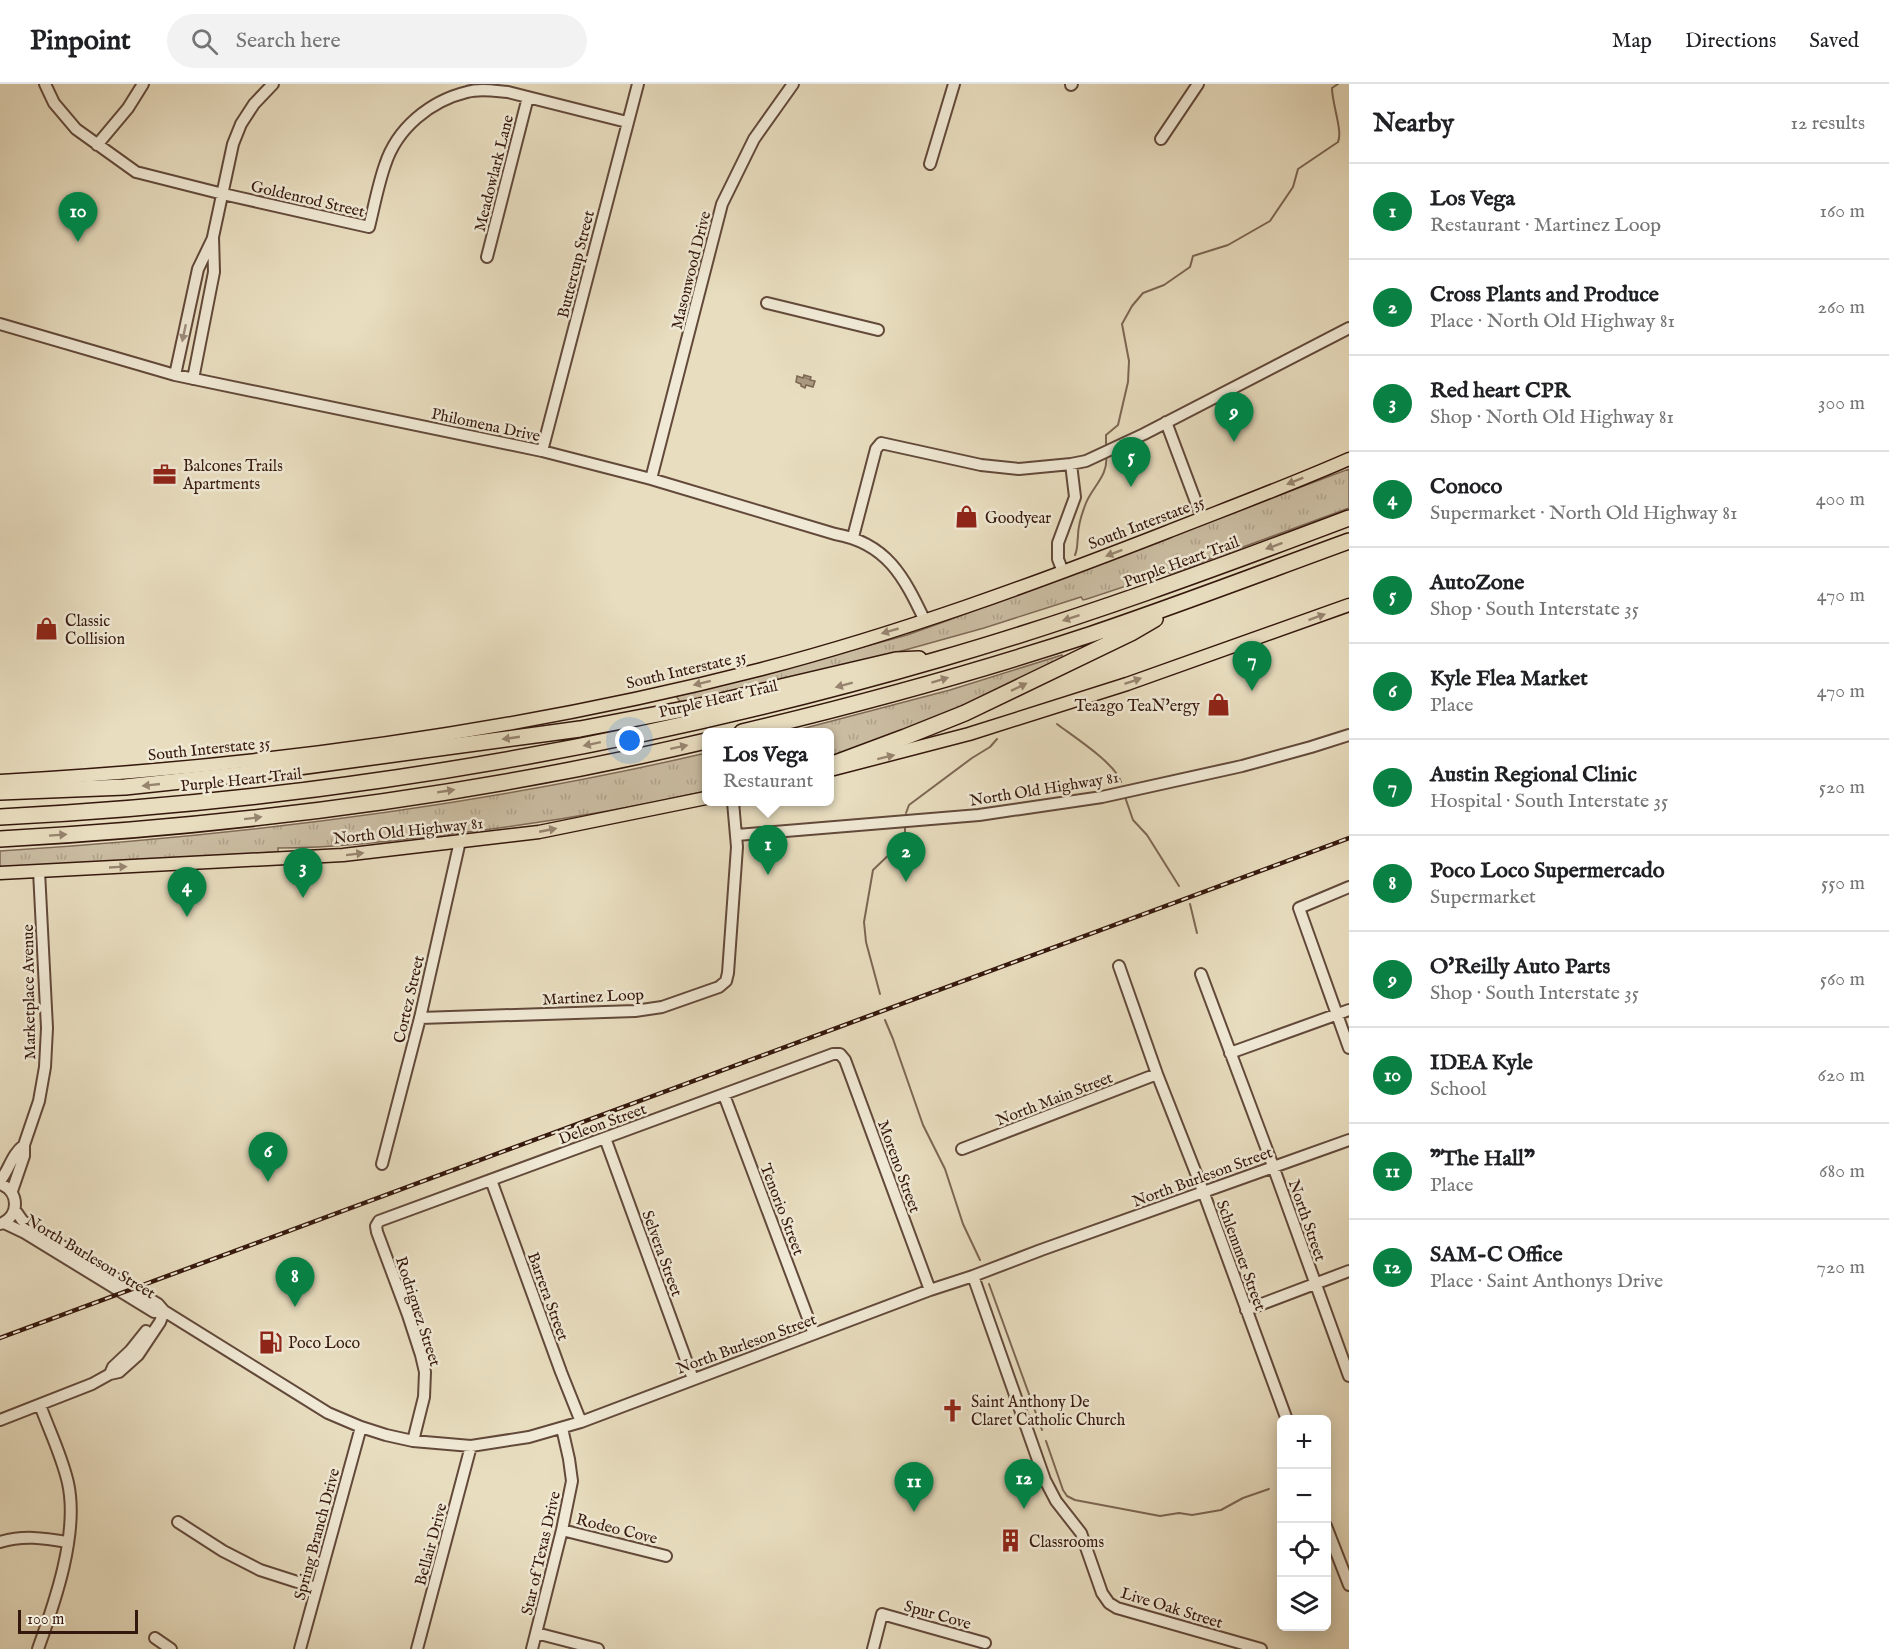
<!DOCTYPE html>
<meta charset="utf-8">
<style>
:root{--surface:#fff;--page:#f2f2f2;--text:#202124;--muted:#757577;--line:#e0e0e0;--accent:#0b8043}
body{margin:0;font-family:"IM FELL English",serif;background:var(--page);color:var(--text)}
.controls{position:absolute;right:18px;bottom:18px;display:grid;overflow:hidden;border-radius:9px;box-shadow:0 3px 15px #0003}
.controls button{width:54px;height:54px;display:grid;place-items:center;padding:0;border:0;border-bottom:2px solid var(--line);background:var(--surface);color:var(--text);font:30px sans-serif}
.scale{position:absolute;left:18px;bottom:15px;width:120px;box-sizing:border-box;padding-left:6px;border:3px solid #35180d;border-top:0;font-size:16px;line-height:21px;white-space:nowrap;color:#35180d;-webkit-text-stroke:4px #f0e9d5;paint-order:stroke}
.you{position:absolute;left:630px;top:657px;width:21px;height:21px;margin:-15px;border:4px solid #fff;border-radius:50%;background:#1a73e8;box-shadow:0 0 0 9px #1a73e833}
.badge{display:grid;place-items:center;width:39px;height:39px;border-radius:50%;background:var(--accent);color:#fff;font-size:20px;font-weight:700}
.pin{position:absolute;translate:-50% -50px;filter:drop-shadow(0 2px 3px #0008)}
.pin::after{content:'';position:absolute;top:32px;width:21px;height:18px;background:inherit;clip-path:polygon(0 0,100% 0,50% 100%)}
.popup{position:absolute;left:702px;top:644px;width:132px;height:78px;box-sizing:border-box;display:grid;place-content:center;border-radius:9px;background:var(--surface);filter:drop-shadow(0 2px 4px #0005);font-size:20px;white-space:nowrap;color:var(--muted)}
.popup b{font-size:22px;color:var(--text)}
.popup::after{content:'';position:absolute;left:50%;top:100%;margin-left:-12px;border:12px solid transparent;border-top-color:var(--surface)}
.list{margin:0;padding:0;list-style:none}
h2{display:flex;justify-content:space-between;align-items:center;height:78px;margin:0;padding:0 24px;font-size:26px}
h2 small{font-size:20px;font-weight:400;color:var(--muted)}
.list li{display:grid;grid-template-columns:39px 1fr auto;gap:18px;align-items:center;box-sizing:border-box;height:96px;padding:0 24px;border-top:2px solid var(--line)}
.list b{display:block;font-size:22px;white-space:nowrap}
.list p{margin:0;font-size:20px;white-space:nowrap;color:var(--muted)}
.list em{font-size:20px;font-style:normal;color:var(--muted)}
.icon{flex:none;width:33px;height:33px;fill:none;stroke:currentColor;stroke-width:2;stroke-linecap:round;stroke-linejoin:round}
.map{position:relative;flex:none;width:1349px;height:1565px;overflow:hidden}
header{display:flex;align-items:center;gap:36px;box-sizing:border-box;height:84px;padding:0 30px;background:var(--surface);border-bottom:2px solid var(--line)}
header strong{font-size:28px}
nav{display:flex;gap:33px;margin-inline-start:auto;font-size:21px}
.search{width:420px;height:54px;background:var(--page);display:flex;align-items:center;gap:15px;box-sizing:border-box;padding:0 21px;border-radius:33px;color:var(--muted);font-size:22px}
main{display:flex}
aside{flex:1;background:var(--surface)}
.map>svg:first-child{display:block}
</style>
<header>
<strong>Pinpoint</strong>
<div class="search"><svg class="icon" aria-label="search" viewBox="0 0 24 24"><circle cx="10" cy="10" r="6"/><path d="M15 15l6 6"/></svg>Search here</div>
<nav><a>Map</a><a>Directions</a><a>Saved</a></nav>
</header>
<main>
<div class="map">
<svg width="1349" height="1565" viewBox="0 0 1349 1565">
<defs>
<pattern id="grass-tufts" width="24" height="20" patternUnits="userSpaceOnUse" patternTransform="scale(1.5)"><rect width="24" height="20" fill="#cabca1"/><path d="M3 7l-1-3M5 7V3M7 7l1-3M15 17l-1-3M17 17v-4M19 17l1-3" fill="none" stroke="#aea189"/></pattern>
<pattern id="water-waves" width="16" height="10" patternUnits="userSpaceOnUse" patternTransform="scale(1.5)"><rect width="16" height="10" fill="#ab9a82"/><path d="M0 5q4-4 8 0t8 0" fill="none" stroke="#8c7d69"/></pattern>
</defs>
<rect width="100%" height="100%" fill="#e8ddbf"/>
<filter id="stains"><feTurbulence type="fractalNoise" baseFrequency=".00333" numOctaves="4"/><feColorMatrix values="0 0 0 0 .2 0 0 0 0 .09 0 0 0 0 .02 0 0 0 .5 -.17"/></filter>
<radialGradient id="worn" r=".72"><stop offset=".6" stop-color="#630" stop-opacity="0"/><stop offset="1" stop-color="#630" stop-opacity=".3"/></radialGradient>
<!-- grass -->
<path fill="url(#grass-tufts)" stroke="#806a57" stroke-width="1.5" d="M 1349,385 L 1349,424 L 1170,490 L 1168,488 L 1087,515 L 1083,516 L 1081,513 L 984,544 L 905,566 L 819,589 L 681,619 L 676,612 L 472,652 L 407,661 L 784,585 L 907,551 L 949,536 Z
M 1062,571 L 1064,576 L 974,621 L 830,675 L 830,648 L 790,648 L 950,606 Z
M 706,669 L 706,707 C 622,726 537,740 451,750 C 393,757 336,764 278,764 L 278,768 L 0,783 L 0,767 C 237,752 475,723 706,669 Z"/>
<!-- water -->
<path fill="url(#water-waves)" stroke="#7c6653" stroke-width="1.5" d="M 804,291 L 811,293 L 810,296 L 815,297 L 813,303 L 806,301 L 805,304 L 801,302 L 801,300 L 796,298 L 797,292 L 803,294 Z"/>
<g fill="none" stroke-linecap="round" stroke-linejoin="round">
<!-- stream -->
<path stroke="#7c6653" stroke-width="2" d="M 1106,365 L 1106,351 L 1118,341 L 1128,298 L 1129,277 L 1122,240 L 1132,222 L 1143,209 L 1164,201 L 1190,183 L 1193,172 L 1228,161 L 1270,137 L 1293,103 L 1298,85 L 1338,58 C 1343,47 1332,20 1332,4 L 1338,0
M 1075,471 C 1078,464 1077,459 1078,452 C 1078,441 1082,429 1086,419 C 1093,402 1109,391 1106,371
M 1057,640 C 1074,653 1115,679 1121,698
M 1125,713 L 1133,736 L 1147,751 L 1179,802
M 906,729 L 909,721 L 972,674 L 990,663 L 997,655
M 1190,820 L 1197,849
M 880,910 L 866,858 L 864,838 L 873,786 L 896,764 L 905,748 L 905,743
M 885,936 L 893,955 L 923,1041 L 945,1085 L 963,1140 L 980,1176
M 989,1200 L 1042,1346
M 1046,1357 L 1063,1406 L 1067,1412 L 1075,1416 L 1160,1432 L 1179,1429 L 1192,1431 L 1221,1426 L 1243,1414 L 1269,1405"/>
<defs>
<path id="minor" d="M 45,0 L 54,19 L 76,45 L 136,88 L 223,110 L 369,143 C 374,123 378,101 385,81 C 397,44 430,17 467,8 C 480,4 495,7 508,8 L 627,38
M 1071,1 L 1072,0
M 1161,55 L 1198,0
M 97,61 L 128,24 L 143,0
M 930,80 L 954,0
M 487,173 L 528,13
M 767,219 L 878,246
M 0,240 L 175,291 L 542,367 L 651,395 L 835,450 C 887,459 904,493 925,537
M 175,291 L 198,185 L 213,154
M 193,295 L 214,188 L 213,153 L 233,60 L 241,40 L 254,20 L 273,0
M 1166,338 L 1202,434
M 542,367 L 638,0
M 651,395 L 722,120 L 754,55 L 793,0
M 853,453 L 876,365 L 881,359 L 981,381 L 1019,385 L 1071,380 L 1086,377 L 1144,350 L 1349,244
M 1063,488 L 1058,475 L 1058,459 L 1075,413 L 1071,380
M 737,751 L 979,731 L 1102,713 L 1242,682 L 1311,663 L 1349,651
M 1349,803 L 1299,824 L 1349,964
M 1119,882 L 1157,990 L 1203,1107 L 1287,1336
M 1201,890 L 1273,1082 L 1349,1292
M 420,934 L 635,927 L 662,923 L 719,903 L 726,897 L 728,889 L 737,763 L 733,718
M 1230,969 L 1349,926
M 724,1011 L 814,1250
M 605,1054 L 693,1295
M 962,1065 L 1157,990
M 382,1080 L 420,934 L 460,757
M 491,1096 L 561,1288 L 581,1338
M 0,1097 C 9,1086 12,1070 24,1061
M 0,1100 C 20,1107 20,1133 0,1140
M 12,1107 L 24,1072 L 24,1061 L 39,1017 L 45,983 L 47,944 L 39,787
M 15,1126 L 22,1136 L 29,1142 L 158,1220 L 164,1227 L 328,1329 L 361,1343 L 386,1351 L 413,1357 L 471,1362 L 529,1353 L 581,1338 L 930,1206 L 973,1192 L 1041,1166 L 1349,1056
M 4,1139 L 25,1149 L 154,1228 L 164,1227
M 973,1192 L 1045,1396 L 1056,1417 L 1081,1449 L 1102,1509 L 1109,1519 L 1117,1524 L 1261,1565
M 1246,1226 L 1349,1187
M 110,1290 L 113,1283 L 130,1267 L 146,1247
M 0,1336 L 92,1300 L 110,1290 L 119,1288 L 138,1271 L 160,1238 L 164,1227
M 413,1357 L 424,1313 L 425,1288 L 421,1271 L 408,1231 L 377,1148 L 376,1142 L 379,1137 L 833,970 L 840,970 L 845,976 L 930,1206
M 178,1438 L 223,1467 L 260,1486 L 316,1504
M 1326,1442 L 1349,1501
M 562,1446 L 666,1472
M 0,1458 C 23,1451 44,1454 67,1458
M 536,1549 L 598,1565
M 155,1554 L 171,1565
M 38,1565 C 55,1518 79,1449 68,1399 C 62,1372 49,1346 40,1321
M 300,1565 L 361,1343
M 417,1565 L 471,1362
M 532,1565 L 562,1446 L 572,1397 L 569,1375 L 562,1344
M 873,1565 L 882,1530 L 985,1559"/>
<path id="major" d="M 834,685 L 969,650 L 1127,600 L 1349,521
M 0,697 C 256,683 513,649 762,585 C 900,549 1034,500 1167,448 C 1228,424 1290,401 1349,375
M 0,789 L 343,771 L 539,748 L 706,714"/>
<path id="highway" d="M 742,648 C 860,620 977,588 1092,550 C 1178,521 1264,488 1349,457
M 830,681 L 905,653 L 965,629 L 1131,549 L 1155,535
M 0,708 L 125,703 L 247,690 L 580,645 L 700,622 L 896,576 L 919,575
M 0,733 C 318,717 634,664 940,575 C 1079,535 1214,485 1349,434
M 0,755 C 236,742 477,711 706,657"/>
</defs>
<!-- minor casing -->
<use href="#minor" stroke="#62493a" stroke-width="14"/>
<!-- major casing -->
<use href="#major" stroke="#35180d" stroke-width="15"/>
<!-- highway casing -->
<use href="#highway" stroke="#35180d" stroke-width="18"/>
<!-- minor -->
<use href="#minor" stroke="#f0e9d5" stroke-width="10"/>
<!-- major -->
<use href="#major" stroke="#e8ddbf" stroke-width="12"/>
<!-- highway -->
<use href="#highway" stroke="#e8ddbf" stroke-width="15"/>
<defs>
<path id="rail" d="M 0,1254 L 1349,754"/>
</defs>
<!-- rail casing -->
<use href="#rail" stroke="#35180d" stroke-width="4.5"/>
<!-- rail -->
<use href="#rail" stroke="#f0e9d5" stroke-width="2" stroke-dasharray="7" stroke-linecap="butt"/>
</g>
<!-- one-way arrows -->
<defs><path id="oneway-solid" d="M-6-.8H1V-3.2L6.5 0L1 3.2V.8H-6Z" transform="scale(1.5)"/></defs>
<use fill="#9c8b7b" href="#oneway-solid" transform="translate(184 249) rotate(102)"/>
<g fill="#97846f">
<use href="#oneway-solid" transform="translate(1295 397) rotate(158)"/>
<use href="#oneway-solid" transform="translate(1274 462) rotate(160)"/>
<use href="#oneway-solid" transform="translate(1114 469) rotate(159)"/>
<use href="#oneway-solid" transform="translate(1317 533) rotate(-20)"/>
<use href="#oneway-solid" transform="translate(1071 534) rotate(162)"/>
<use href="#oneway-solid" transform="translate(890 547) rotate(164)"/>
<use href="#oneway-solid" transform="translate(940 596) rotate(-17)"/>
<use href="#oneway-solid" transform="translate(1133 597) rotate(-19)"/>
<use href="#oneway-solid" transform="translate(702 599) rotate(166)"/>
<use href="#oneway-solid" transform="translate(844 601) rotate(165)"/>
<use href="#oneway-solid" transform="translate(1019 603) rotate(-26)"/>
<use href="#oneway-solid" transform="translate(511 654) rotate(172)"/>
<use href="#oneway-solid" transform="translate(592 660) rotate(168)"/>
<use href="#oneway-solid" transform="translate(679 663) rotate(-12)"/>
<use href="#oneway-solid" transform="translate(886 673) rotate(-14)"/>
<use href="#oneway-solid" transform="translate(151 701) rotate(174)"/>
<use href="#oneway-solid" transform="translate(446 707) rotate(-9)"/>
<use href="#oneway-solid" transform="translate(253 734) rotate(-7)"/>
<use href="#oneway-solid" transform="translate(548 746) rotate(-11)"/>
<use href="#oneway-solid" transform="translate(58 751) rotate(-4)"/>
<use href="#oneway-solid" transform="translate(355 770) rotate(-7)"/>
<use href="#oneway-solid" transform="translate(118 783) rotate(-3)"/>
</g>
<!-- icons -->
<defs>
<symbol id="office-bare" viewBox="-9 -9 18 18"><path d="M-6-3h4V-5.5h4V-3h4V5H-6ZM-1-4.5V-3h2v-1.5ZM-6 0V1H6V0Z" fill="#8f2418" stroke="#f0e9d5" stroke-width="2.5" paint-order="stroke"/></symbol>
<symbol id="shop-bare" viewBox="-9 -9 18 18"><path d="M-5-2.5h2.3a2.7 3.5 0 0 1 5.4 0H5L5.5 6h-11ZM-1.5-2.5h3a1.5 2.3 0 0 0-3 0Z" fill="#8f2418" stroke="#f0e9d5" stroke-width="2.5" paint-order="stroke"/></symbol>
<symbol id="fuel-bare" viewBox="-9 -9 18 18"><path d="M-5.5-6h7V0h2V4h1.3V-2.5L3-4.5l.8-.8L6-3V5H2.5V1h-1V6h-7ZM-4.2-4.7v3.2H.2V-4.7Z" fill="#8f2418" stroke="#f0e9d5" stroke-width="2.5" paint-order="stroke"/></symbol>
<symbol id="church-bare" viewBox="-9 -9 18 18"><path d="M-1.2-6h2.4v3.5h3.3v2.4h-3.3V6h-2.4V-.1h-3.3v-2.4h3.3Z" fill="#8f2418" stroke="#f0e9d5" stroke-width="2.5" paint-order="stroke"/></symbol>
<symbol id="building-bare" viewBox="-9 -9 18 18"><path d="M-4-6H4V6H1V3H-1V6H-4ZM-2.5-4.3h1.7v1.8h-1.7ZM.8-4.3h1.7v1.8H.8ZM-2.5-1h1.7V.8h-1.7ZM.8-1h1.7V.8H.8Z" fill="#8f2418" stroke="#f0e9d5" stroke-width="2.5" paint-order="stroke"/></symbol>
</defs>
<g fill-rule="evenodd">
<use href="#office-bare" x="148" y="374" width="33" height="33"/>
<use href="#shop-bare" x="950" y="416" width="33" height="33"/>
<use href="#shop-bare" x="30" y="528" width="33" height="33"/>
<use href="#shop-bare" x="1202" y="604" width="33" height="33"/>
<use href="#fuel-bare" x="254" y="1242" width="33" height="33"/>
<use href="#church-bare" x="936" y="1310" width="33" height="33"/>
<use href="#building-bare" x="994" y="1440" width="33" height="33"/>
</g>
<g text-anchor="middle" stroke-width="5" stroke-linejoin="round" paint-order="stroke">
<!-- street labels -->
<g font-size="16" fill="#35180d" stroke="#f0e9d5">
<text transform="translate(493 89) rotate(-76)" y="6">Meadowlark Lane</text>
<text transform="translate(308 114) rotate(13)" y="6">Goldenrod Street</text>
<text transform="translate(575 180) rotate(-76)" y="6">Buttercup Street</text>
<text transform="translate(690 186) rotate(-76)" y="6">Masonwood Drive</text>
<text transform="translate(486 340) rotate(12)" y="6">Philomena Drive</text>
<text transform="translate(1146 438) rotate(-21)" y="6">South Interstate 35</text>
<text transform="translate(1181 477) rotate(-20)" y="6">Purple Heart Trail</text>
<text transform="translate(686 585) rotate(-13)" y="6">South Interstate 35</text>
<text transform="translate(718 614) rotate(-13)" y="6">Purple Heart Trail</text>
<text transform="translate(209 664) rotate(-6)" y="6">South Interstate 35</text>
<text transform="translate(241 695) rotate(-6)" y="6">Purple Heart Trail</text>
<text transform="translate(1044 704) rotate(-9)" y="6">North Old Highway 81</text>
<text transform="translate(408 746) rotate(-6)" y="6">North Old Highway 81</text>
<text transform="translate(28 908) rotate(-91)" y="6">Marketplace Avenue</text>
<text transform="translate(593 912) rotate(-3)" y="6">Martinez Loop</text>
<text transform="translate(408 915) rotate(-77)" y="6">Cortez Street</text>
<text transform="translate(1054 1014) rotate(-21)" y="6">North Main Street</text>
<text transform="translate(602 1039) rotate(-20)" y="6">Deleon Street</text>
<text transform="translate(900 1082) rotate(70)" y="6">Moreno Street</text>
<text transform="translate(1202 1092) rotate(-20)" y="6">North Burleson Street</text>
<text transform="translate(783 1125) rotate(69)" y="6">Tenorio Street</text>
<text transform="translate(1308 1136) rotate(71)" y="6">North Street</text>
<text transform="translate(663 1169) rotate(70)" y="6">Selvera Street</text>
<text transform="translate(1242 1171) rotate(70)" y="6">Schlemmer Street</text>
<text transform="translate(91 1172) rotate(31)" y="6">North Burleson Street</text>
<text transform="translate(549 1212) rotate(70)" y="6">Barrera Street</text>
<text transform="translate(419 1227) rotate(72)" y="6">Rodriguez Street</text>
<text transform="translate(746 1259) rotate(-20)" y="6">North Burleson Street</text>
<text transform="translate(617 1444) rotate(14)" y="6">Rodeo Cove</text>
<text transform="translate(316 1450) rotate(-75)" y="6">Spring Branch Drive</text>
<text transform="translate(430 1460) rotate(-75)" y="6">Bellair Drive</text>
<text transform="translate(540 1469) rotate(-77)" y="6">Star of Texas Drive</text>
<text transform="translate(1172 1523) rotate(17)" y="6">Live Oak Street</text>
<text transform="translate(938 1530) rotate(16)" y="6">Spur Cove</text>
</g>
<!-- poi labels -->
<g font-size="16" fill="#35180d" stroke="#f0e9d5" text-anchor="start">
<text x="183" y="387">Balcones Trails<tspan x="183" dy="18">Apartments</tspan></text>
<text x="985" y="439">Goodyear</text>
<text x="65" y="542">Classic<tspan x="65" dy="18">Collision</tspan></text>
<text x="1200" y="627" text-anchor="end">Tea2go TeaN'ergy</text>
<text x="288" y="1264">Poco Loco</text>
<text x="971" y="1323">Saint Anthony De<tspan x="971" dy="18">Claret Catholic Church</tspan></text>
<text x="1029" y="1463">Classrooms</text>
</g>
</g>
<rect width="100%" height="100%" filter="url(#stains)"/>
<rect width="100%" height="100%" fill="url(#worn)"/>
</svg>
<div class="controls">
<button>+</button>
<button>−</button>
<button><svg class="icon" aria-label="locate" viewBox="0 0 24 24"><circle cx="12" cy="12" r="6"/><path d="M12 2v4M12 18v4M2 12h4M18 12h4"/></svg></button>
<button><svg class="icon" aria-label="layers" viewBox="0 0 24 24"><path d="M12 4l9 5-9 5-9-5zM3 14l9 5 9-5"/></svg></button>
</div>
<div class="scale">100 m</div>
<div class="you"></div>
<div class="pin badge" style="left:768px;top:791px">1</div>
<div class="popup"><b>Los Vega</b>Restaurant</div>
<div class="pin badge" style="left:906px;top:798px">2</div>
<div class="pin badge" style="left:303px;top:814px">3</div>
<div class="pin badge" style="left:187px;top:833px">4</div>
<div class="pin badge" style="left:1131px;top:403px">5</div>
<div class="pin badge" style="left:268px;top:1098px">6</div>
<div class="pin badge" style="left:1252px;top:607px">7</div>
<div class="pin badge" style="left:295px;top:1223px">8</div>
<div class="pin badge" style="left:1234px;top:358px">9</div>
<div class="pin badge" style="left:78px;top:158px">10</div>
<div class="pin badge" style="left:914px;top:1428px">11</div>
<div class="pin badge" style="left:1024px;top:1425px">12</div>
</div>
<aside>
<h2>Nearby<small>12 results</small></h2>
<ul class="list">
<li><span class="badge">1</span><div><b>Los Vega</b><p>Restaurant · Martinez Loop</p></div><em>160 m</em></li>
<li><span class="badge">2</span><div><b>Cross Plants and Produce</b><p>Place · North Old Highway 81</p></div><em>260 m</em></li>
<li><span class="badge">3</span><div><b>Red heart CPR</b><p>Shop · North Old Highway 81</p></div><em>300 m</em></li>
<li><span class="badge">4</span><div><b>Conoco</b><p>Supermarket · North Old Highway 81</p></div><em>400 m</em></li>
<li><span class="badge">5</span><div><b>AutoZone</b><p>Shop · South Interstate 35</p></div><em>470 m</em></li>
<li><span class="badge">6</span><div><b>Kyle Flea Market</b><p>Place</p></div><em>470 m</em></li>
<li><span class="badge">7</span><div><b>Austin Regional Clinic</b><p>Hospital · South Interstate 35</p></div><em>520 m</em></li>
<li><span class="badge">8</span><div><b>Poco Loco Supermercado</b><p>Supermarket</p></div><em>550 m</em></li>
<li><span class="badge">9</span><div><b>O'Reilly Auto Parts</b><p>Shop · South Interstate 35</p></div><em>560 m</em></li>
<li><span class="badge">10</span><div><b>IDEA Kyle</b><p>School</p></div><em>620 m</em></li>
<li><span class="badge">11</span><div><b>&quot;The Hall&quot;</b><p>Place</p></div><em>680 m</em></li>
<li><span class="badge">12</span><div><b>SAM-C Office</b><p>Place · Saint Anthonys Drive</p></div><em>720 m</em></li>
</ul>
</aside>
</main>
